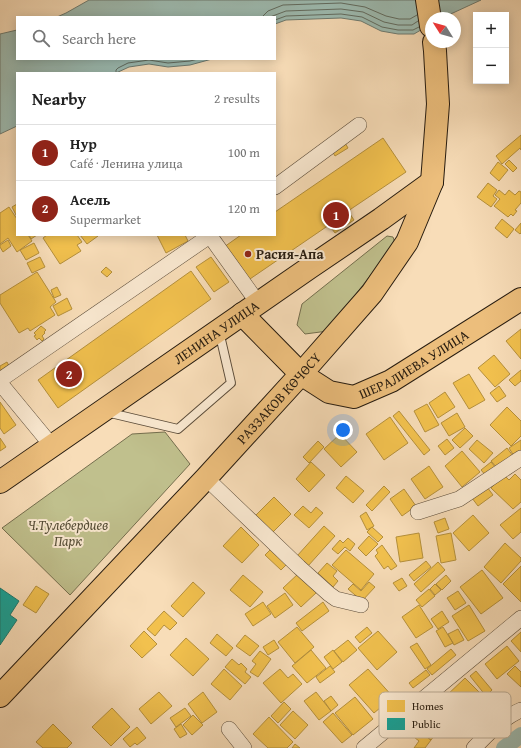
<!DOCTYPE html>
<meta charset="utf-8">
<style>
:root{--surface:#fff;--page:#f2f2f2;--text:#222;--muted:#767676;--line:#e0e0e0;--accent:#8f2418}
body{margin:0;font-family:"Gentium Book Plus",serif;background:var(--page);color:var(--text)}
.controls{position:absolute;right:12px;top:12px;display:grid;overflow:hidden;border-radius:0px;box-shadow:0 2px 10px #0003}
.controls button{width:36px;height:36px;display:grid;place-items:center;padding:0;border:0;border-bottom:1px solid var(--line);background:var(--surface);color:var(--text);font:20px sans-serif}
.compass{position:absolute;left:425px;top:12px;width:36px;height:36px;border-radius:50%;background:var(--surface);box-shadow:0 2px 10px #0003;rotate:307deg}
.you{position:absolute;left:343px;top:430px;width:14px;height:14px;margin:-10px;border:3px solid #fff;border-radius:50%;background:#1a73e8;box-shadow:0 0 0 6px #1a73e833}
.badge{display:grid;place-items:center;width:26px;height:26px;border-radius:50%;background:var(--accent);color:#fff;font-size:13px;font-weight:700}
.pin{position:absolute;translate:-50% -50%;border:2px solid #fff;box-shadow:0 1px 4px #0006}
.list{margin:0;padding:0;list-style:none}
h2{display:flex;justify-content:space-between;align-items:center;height:52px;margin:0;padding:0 16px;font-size:17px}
h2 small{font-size:13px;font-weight:400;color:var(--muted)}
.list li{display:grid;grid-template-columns:26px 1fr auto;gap:12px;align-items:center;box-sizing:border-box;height:56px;padding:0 16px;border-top:1px solid var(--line)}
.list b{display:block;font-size:15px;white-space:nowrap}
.list p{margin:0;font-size:13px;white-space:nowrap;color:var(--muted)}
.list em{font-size:13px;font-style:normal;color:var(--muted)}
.icon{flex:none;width:22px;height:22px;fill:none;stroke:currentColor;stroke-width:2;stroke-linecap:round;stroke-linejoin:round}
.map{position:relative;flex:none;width:521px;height:748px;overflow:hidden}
.search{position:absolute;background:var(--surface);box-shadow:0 2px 10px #0003;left:16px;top:16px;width:260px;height:44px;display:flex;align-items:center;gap:10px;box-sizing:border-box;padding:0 14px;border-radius:0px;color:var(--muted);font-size:15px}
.panel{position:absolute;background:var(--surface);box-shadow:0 2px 10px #0003;left:16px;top:72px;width:260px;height:164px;border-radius:0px}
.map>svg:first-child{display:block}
</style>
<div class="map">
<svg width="521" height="748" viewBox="0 0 521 748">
<rect width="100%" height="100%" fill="#f8ddb8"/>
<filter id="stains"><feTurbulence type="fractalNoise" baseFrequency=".005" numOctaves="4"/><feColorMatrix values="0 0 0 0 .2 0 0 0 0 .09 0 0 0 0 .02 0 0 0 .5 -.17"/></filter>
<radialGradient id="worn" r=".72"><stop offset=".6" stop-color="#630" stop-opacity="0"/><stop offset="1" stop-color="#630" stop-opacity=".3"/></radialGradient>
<!-- green -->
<path fill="#c0c08d" stroke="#746e4e" d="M 387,236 L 393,237 L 395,243 L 328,331 L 305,334 L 297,325 L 302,304 Z
M 165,432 L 190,464 L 70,595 L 2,528 L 132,434 Z"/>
<!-- water -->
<path fill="#9dbbb1" stroke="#6e7b71" d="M 89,0 L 481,0 L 442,18 L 431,18 L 431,24 L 414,34 L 398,34 L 381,31 L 361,21 L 341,18 L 286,20 L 275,24 L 275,17 L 57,17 L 66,13 Z
M 17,30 L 17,59 L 212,59 L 190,65 L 168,67 L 149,64 L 129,67 L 116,73 L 17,73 L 17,126 L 0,134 L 0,34 Z"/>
<!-- homes -->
<path fill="#f2c14e" stroke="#b5903b" d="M 521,135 L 521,150 L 520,148 L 502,164 L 496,156 Z
M 383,138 L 406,172 L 348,211 L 354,220 L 335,233 L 329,225 L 247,281 L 224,247 L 241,235 L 275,235 L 275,212 Z
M 344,141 L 348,148 L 335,156 L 331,149 Z
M 509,160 L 517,168 L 513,172 L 505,164 Z
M 498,162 L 508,170 L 499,181 L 490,173 Z
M 488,183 L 497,190 L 493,196 L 497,199 L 491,207 L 477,197 Z
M 499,190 L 505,195 L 509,190 L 515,195 L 519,191 L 521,192 L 521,203 L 515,210 L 517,211 L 513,216 L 511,214 L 508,217 L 494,206 L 500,199 L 495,195 Z
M 17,204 L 17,217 L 12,207 Z
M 9,207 L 17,219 L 17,235 L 28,235 L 32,241 L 17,252 L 8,238 L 0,244 L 0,213 Z
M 502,219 L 514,229 L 507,238 L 495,228 Z
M 521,223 L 521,233 L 520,234 L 515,230 Z
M 29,235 L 37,235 L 31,239 Z
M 47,235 L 77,235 L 82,242 L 77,245 L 81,251 L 60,264 L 43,238 Z
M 80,235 L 97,235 L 98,236 L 87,244 Z
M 157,235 L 185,235 L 188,241 L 166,253 Z
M 8,240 L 11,246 L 3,252 L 0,247 L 0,245 Z
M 34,243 L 39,253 L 26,260 L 20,250 Z
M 40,257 L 45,267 L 32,273 L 27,263 Z
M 211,257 L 229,282 L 214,292 L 196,267 Z
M 106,267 L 112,272 L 107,277 L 101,272 Z
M 191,271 L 211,299 L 58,408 L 38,380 Z
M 37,272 L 56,302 L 50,307 L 55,315 L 30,331 L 28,328 L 19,333 L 0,303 L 0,295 Z
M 57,287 L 61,295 L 54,298 L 51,290 Z
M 67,298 L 72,309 L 58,316 L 53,306 Z
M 41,326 L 46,330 L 44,332 L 45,333 L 42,336 L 44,339 L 42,341 L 39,338 L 37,340 L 34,336 L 36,335 L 34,333 Z
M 521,329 L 521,359 L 506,341 Z
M 494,355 L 510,374 L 495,387 L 478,368 Z
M 7,362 L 10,368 L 0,374 L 0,366 Z
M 521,370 L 521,381 L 515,386 L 509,380 Z
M 469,374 L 485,400 L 469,409 L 453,383 Z
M 499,386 L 506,396 L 497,402 L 490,393 Z
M 445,392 L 455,407 L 438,418 L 429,403 Z
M 0,402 L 16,425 L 4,434 L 0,428 Z
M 427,404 L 439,425 L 425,432 L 414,411 Z
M 507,407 L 521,421 L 521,436 L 511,446 L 490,425 Z
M 399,411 L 430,450 L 424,455 L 393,416 Z
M 457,413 L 465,427 L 449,436 L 441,423 Z
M 390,417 L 408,443 L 384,460 L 366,434 Z
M 465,428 L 473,436 L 460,448 L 452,440 Z
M 340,434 L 357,452 L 341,467 L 324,449 Z
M 0,438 L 6,447 L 0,451 Z
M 447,439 L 454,448 L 445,455 L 438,446 Z
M 477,440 L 493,453 L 484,463 L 469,449 Z
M 521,440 L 521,451 L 514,456 L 509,448 Z
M 318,441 L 324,447 L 309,463 L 303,457 Z
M 507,448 L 513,456 L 498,469 L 491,461 Z
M 462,451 L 480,472 L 462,487 L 445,466 Z
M 311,462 L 325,475 L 309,492 L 296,479 Z
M 491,462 L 497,469 L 487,477 L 481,470 Z
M 429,466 L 443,487 L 425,499 L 411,479 Z
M 515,474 L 521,480 L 521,502 L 513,509 L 491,488 L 504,475 L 509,480 Z
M 346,476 L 364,491 L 353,503 L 336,488 Z
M 384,486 L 390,492 L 372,511 L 366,505 Z
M 487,487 L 493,495 L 478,506 L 472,498 Z
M 404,489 L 416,506 L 402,516 L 390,499 Z
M 274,497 L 291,514 L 271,534 L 254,517 Z
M 303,506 L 311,513 L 316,507 L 323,513 L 309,528 L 294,515 Z
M 521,508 L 521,532 L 513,539 L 500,525 Z
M 366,512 L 374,526 L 367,530 L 360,516 Z
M 473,515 L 489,533 L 469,551 L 453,533 Z
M 445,518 L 449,529 L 438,533 L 434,522 Z
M 324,526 L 335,536 L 308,566 L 297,556 Z
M 241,527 L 259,545 L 242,563 L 223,546 Z
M 372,527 L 383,537 L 378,542 L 367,532 Z
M 419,533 L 423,558 L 400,562 L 396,537 Z
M 451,533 L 456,560 L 441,563 L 436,536 Z
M 369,536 L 378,544 L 366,556 L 358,548 Z
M 348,538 L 355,544 L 350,551 L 345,547 L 338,554 L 332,549 L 340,540 L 343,543 Z
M 505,543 L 521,558 L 521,561 L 501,583 L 484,567 Z
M 382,545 L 397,566 L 391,570 L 388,566 L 384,569 L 375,556 L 378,553 L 376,550 Z
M 273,547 L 289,562 L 281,570 L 265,555 Z
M 346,550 L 374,574 L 361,590 L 332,565 Z
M 426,561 L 431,567 L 414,581 L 409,575 Z
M 438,562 L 445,570 L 421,592 L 414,584 Z
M 327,563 L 337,571 L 333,576 L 338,581 L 333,587 L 318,573 Z
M 521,566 L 521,602 L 503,584 Z
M 482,570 L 503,598 L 481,614 L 460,587 Z
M 299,573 L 317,592 L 301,607 L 283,588 Z
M 243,575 L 263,592 L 250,607 L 230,590 Z
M 446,575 L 451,581 L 442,590 L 436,584 Z
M 402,578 L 407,586 L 399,591 L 393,583 Z
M 193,582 L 205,593 L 183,617 L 171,606 Z
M 369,582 L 375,587 L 362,601 L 348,589 L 353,584 L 361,591 Z
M 435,584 L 441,590 L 435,595 L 430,589 Z
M 36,586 L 49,594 L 36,613 L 23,605 Z
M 429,589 L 435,596 L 422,607 L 416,600 Z
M 458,591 L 466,603 L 455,610 L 447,598 Z
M 285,593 L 293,605 L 275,618 L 267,606 Z
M 263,602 L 271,614 L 253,626 L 245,614 Z
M 323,602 L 329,611 L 302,631 L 296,623 Z
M 419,605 L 433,627 L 416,638 L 402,617 Z
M 469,605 L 485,631 L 468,641 L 452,616 Z
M 164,611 L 177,623 L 170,630 L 164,625 L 155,636 L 147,629 Z
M 442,611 L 449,622 L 438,629 L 431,619 Z
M 297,627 L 314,647 L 295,663 L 278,642 Z
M 367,627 L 372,633 L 360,643 L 355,637 Z
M 443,627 L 453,643 L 445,647 L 436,631 Z
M 458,629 L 464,640 L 454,645 L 448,634 Z
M 144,631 L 157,644 L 142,658 L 130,646 Z
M 378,631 L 397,652 L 377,670 L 358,648 Z
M 521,632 L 521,652 L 511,641 Z
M 217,634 L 233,648 L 226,656 L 210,643 Z
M 245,635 L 259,646 L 250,656 L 236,646 Z
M 186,638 L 209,659 L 193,676 L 170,655 Z
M 274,640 L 279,648 L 268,655 L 263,647 Z
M 348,640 L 357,650 L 343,662 L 334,651 Z
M 417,643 L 431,665 L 425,669 L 410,647 Z
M 507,646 L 519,661 L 497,679 L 485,664 Z
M 451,649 L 456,655 L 432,675 L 427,669 Z
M 311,650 L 326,668 L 307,683 L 292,666 Z
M 333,650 L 342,662 L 333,669 L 324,657 Z
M 260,651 L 271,659 L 258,677 L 250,672 L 256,664 L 252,661 Z
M 232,659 L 239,665 L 241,663 L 247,669 L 245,672 L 251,677 L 245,684 L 225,667 Z
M 330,666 L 335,672 L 320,683 L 316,677 Z
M 515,666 L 521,672 L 521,687 L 507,674 Z
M 224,669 L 242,686 L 230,700 L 211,684 Z
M 280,669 L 288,678 L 293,674 L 302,684 L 281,703 L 263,683 Z
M 368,669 L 393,697 L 374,713 L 349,685 Z
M 426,670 L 430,675 L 413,688 L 409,683 Z
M 476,671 L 492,690 L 486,696 L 470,676 Z
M 465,678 L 479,692 L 468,703 L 464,698 L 458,703 L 462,708 L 459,711 L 445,697 Z
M 159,692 L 172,706 L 151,724 L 139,709 Z
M 203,692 L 217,712 L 202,723 L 188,704 Z
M 316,692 L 331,711 L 319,720 L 304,701 Z
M 331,696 L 338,705 L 331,711 L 324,701 Z
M 355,697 L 373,719 L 353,735 L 335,713 Z
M 284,702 L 291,709 L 278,723 L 271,716 Z
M 112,708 L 130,727 L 111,746 L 92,727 Z
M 185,708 L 191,716 L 176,727 L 170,718 Z
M 293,711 L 308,725 L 295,739 L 280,725 Z
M 333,713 L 352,735 L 342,743 L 323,722 Z
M 193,715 L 203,725 L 192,735 L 183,725 Z
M 269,717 L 293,742 L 287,748 L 268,748 L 253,734 Z
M 413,719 L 435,735 L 431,740 L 413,727 L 408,735 L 404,732 Z
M 53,724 L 72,743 L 67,748 L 43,748 L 36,742 Z
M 181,724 L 187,734 L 180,738 L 174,729 Z
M 137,727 L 146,738 L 137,745 L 135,743 L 130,747 L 123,739 Z
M 414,728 L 431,740 L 425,748 L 414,748 L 419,741 L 410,734 Z
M 295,744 L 300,748 L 292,748 Z"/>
<!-- public -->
<path fill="#17a398" stroke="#1c7a6f" d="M 0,588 L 19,601 L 10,615 L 17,620 L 0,645 Z"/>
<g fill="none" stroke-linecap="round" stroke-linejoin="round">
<!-- shore -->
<path stroke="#626c60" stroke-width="1" d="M 262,17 L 268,11 L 283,5 L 341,3 L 365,7 L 386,16 L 399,19 L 410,19 L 417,15
M 270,17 L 286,11 L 341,9 L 363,12 L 384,22 L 398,25 L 412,25 L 418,21
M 275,20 L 286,16 L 341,14 L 362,17 L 382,27 L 398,30 L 413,30 L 419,27
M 116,73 L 116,70 L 118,68 L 128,63 L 149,60 L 168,63 L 190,61 L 198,59"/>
<!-- canal -->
<path stroke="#9dbbb1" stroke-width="16" d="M 504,748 L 521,735"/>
<defs>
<path id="lane" d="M 106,412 L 178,429 L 231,383 L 219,331"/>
<path id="street" d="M 275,187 L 359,125
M 210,236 L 258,303
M 0,380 L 211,235
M 0,383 L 52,446
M 206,478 L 299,567 L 329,594 L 336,599 L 361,605
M 418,512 L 459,499 L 521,458
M 229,729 L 244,748
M 364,748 L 521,618
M 474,748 C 488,734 502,718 521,710"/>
<g id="primary">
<path id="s1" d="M 242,314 L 301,374 L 329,392 L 354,397 L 391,381 L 521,299"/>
<path id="s2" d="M 0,482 L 309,268 L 381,219 L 432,182"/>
</g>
<g id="highway">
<path d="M 427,0 L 431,26"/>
<path id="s3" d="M 0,696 L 206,478 L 301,374 L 372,293 L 407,242 L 432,182 L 438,104 L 435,51 L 434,42"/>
</g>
</defs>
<!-- lane casing -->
<use href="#lane" stroke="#5b4c3a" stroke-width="10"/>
<!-- street casing -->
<use href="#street" stroke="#5b4c3a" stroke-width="16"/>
<!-- primary casing -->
<use href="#primary" stroke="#271c10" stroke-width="24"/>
<!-- highway casing -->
<use href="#highway" stroke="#271c10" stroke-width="24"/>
<!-- lane -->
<use href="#lane" stroke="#fae9d1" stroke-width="8"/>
<!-- street -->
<use href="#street" stroke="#fae9d1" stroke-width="15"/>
<!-- primary -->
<use href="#primary" stroke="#ecbe7c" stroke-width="22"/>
<!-- highway -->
<use href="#highway" stroke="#ecbe7c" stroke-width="22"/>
</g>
<!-- markers -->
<circle fill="#8f2418" stroke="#fae9d1" stroke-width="1.5" cx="248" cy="254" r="4"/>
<g text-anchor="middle" stroke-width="4" stroke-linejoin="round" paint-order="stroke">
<!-- poi labels -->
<g font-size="14" font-weight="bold" fill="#271c10" stroke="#fae9d1" text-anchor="start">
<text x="256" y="259">Расия-Апа</text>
</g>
<!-- street labels -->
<g font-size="14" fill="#271c10" stroke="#fae9d1">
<text dy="5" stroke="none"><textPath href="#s2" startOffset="263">ЛЕНИНА УЛИЦА</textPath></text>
<text dy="5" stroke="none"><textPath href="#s1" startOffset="211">ШЕРАЛИЕВА УЛИЦА</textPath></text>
<text dy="5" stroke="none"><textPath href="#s3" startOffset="408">РАЗЗАКОВ КӨЧӨСҮ</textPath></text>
</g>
<!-- park labels -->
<g font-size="14" font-style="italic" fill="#554d36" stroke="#fae9d1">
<text x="68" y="530">Ч.Тулебердиев<tspan x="68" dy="16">Парк</tspan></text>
</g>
</g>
<!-- legend -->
<rect x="379" y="692" width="132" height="46" rx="6" fill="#fae9d1" stroke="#bbac97" stroke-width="1"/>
<rect x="387" y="700" width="18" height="12" fill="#f2c14e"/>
<rect x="387" y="718" width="18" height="12" fill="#17a398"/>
<g font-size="11" fill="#271c10">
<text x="412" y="710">Homes</text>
<text x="412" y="728">Public</text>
</g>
<rect width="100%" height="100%" filter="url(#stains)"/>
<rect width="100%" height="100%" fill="url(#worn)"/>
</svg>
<div class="controls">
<button>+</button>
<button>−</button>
</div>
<svg class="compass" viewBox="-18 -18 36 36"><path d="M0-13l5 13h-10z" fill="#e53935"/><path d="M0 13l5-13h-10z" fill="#767676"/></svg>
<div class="you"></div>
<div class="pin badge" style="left:336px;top:215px">1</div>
<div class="pin badge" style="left:69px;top:374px">2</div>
<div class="search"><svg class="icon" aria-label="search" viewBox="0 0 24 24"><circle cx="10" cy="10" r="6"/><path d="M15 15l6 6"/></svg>Search here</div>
<section class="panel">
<h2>Nearby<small>2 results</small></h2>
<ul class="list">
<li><span class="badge">1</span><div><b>Нур</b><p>Café · Ленина улица</p></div><em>100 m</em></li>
<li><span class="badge">2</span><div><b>Асель</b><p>Supermarket</p></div><em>120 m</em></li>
</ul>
</section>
</div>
